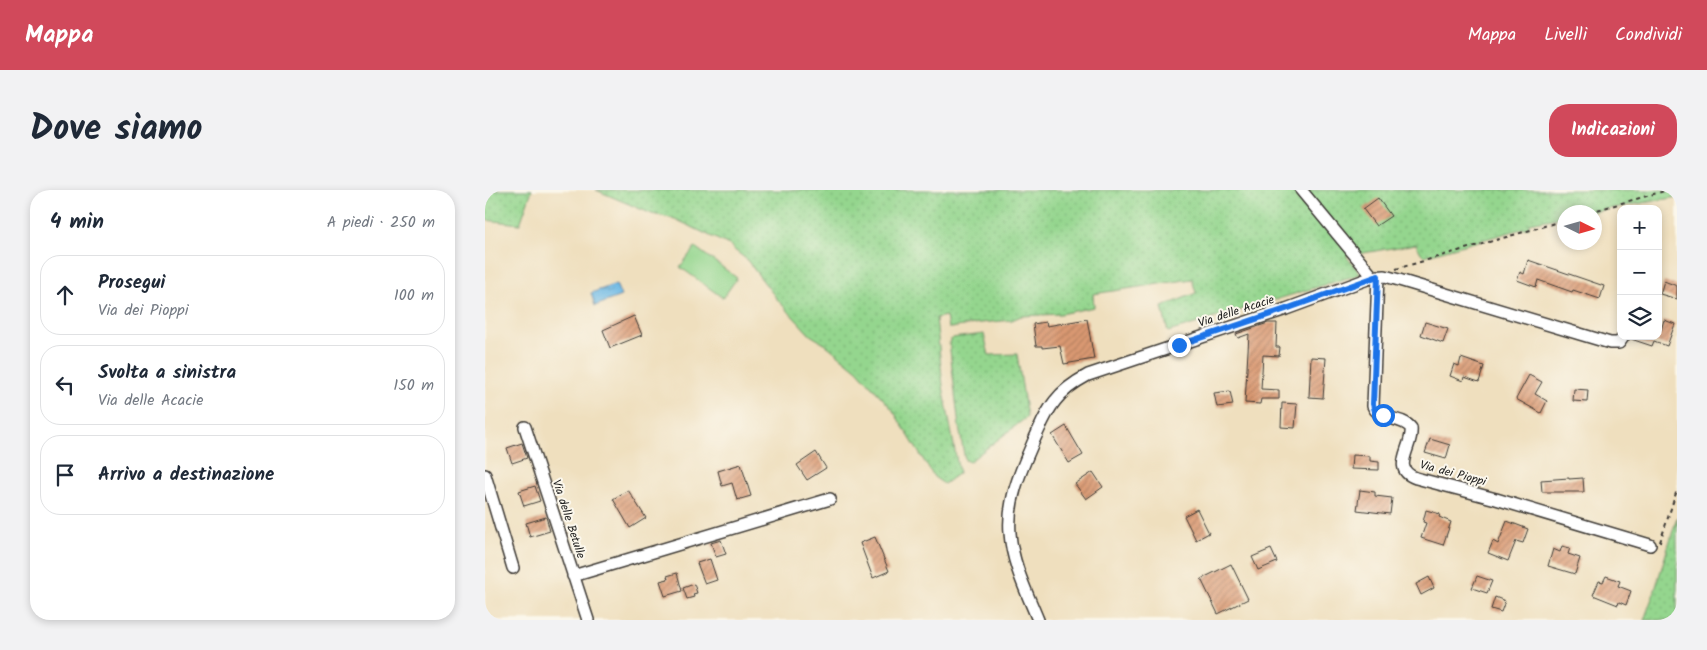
<!DOCTYPE html>
<html lang="it">
<meta charset="utf-8">
<style>
:root{--surface:#fff;--page:#f2f2f3;--text:#1f2937;--muted:#747a83;--line:#e0e1e3;--accent:#d1495b}
body{margin:0;font-family:Kalam,sans-serif;background:var(--page);color:var(--text)}
.controls{position:absolute;right:15px;top:15px;display:grid;overflow:hidden;border-radius:10px;box-shadow:0 2px 8px #0003}
.controls button{width:45px;height:45px;display:grid;place-items:center;padding:0;border:0;border-bottom:1px solid var(--line);background:var(--surface);color:var(--text);font:25px sans-serif}
.compass{position:absolute;left:1072px;top:15px;width:45px;height:45px;border-radius:50%;background:var(--surface);box-shadow:0 2px 8px #0003;rotate:95deg}
.stop{position:absolute;width:15px;height:15px;margin:-11px;border:4px solid #1a73e8;border-radius:50%;background:#fff}
.stop.end{background:#1a73e8;border-color:#fff;box-shadow:0 1px 5px #0008}
.list{margin:0;padding:0;list-style:none}
h2{display:flex;justify-content:space-between;align-items:center;height:65px;margin:0;padding:0 20px;font-size:21px}
h2 small{font-size:16px;font-weight:400;color:var(--muted)}
.list li{display:grid;grid-template-columns:32px 1fr auto;gap:15px;align-items:center;box-sizing:border-box;height:80px;margin:0 10px 10px;padding:0 10px;border:1px solid var(--line);border-radius:20px}
.list b{display:block;font-size:19px;white-space:nowrap}
.list p{margin:0;font-size:16px;white-space:nowrap;color:var(--muted)}
.list em{font-size:16px;font-style:normal;color:var(--muted)}
.icon{flex:none;width:28px;height:28px;fill:none;stroke:currentColor;stroke-width:2;stroke-linecap:round;stroke-linejoin:round}
.map{position:relative;flex:none;width:1192px;height:430px;overflow:hidden;border-radius:20px}
header{display:flex;align-items:center;gap:30px;box-sizing:border-box;height:70px;padding:0 25px;background:var(--accent);color:#fff}
header strong{font-size:24px}
nav{display:flex;gap:28px;margin-inline-start:auto;font-size:18px}
.intro{display:flex;align-items:center;justify-content:space-between;box-sizing:border-box;height:120px;padding:0 30px}
h1{margin:0;font-size:35px}
.button{padding:12px 22px;border-radius:20px;background:var(--accent);color:#fff;font-size:18px;font-weight:700}
main{display:flex;gap:30px;padding:0 30px}
aside{flex:1;background:var(--surface);border-radius:20px;box-shadow:0 2px 8px #0003}
.map>svg:first-child{display:block}
</style>
<header>
<strong>Mappa</strong>
<nav><a>Mappa</a><a>Livelli</a><a>Condividi</a></nav>
</header>
<div class="intro"><h1>Dove siamo</h1><a class="button">Indicazioni</a></div>
<main>
<aside>
<h2>4 min<small>A piedi · 250 m</small></h2>
<ul class="list">
<li><svg class="icon" aria-label="ahead" viewBox="0 0 24 24"><path d="M12 20V5M6 11l6-6 6 6"/></svg><div><b>Prosegui</b><p>Via dei Pioppi</p></div><em>100 m</em></li>
<li><svg class="icon" aria-label="left" viewBox="0 0 24 24"><path d="M17 20v-9H6M10 6l-5 5 5 5"/></svg><div><b>Svolta a sinistra</b><p>Via delle Acacie</p></div><em>150 m</em></li>
<li><svg class="icon" aria-label="arrive" viewBox="0 0 24 24"><path d="M6 21V4h12l-3 4 3 4H6"/></svg><div><b>Arrivo a destinazione</b></div></li>
</ul>
</aside>
<div class="map">
<svg width="1192" height="430" viewBox="0 0 1192 430">
<defs>
<pattern id="grass-dots" width="8" height="8" patternUnits="userSpaceOnUse" patternTransform="scale(1.25)"><rect width="8" height="8" fill="#94d68e"/><path d="M2 2h.1M6 6h.1" fill="none" stroke="#7fb77a" stroke-width="1.8" stroke-linecap="round"/></pattern>
<pattern id="water-ripples" width="26" height="14" patternUnits="userSpaceOnUse" patternTransform="scale(1.25)"><rect width="26" height="14" fill="#6ab7e4"/><path d="M2 4q2-2 4 0t4 0M15 11q2-2 4 0t4 0" fill="none" stroke="#5694b8"/></pattern>
<pattern id="building-hatch" width="6" height="6" patternUnits="userSpaceOnUse" patternTransform="scale(1.25)"><rect width="6" height="6" fill="#da9972"/><path d="M-1 1l2-2M0 6l6-6M5 7l2-2" fill="none" stroke="#b07c5d"/></pattern>
</defs>
<rect width="100%" height="100%" fill="#fbf7ec"/>
<filter id="ink" filterUnits="userSpaceOnUse"><feTurbulence type="fractalNoise" baseFrequency=".02" numOctaves="2"/><feDisplacementMap in="SourceGraphic" scale="10" xChannelSelector="R" yChannelSelector="G"/><feConvolveMatrix kernelMatrix="1 2 1 2 8 2 1 2 1" color-interpolation-filters="sRGB"/></filter>
<filter id="wash" filterUnits="userSpaceOnUse"><feTurbulence type="fractalNoise" baseFrequency=".0096" numOctaves="4" result="noise"/><feDisplacementMap in="SourceGraphic" scale="20" xChannelSelector="R" yChannelSelector="G"/><feGaussianBlur stdDeviation="1.12" result="paint"/><feColorMatrix in="noise" values="0 0 0 0 0 0 0 0 0 0 0 0 0 0 0 0 0 1.4 0 .05"/><feComposite in="paint" operator="in"/></filter>
<g filter="url(#wash)">
<rect width="100%" height="100%" fill="#efdfbe"/>
<!-- grass -->
<path fill="url(#grass-dots)" stroke="#587955" d="M 0,0 L 47,0 L 35,34 L 0,30 Z
M 111,0 L 1192,0 L 1192,7 L 1106,22 L 1080,22 L 1079,27 L 1044,33 L 1044,37 L 939,66 L 936,63 L 931,54 L 861,66 L 876,84 L 683,142 L 677,117 L 711,103 L 707,89 L 608,104 L 609,117 L 575,124 L 536,126 L 527,130 L 496,133 L 466,138 L 463,138 L 461,126 L 451,128 L 458,196 L 474,283 L 459,294 L 449,287 L 407,219 L 372,180 L 340,154 L 325,145 L 292,109 L 261,69 L 248,59 L 246,56 L 190,29 L 167,24 Z
M 499,144 L 504,165 L 532,164 L 542,227 L 484,272 L 480,270 L 474,237 L 464,152 L 467,148 Z
M 1192,327 L 1192,430 L 1159,430 L 1170,400 Z"/>
<!-- garden -->
<path fill="#94d68e" stroke="#587955" d="M 210,57 L 252,88 L 238,108 L 195,77 Z"/>
<!-- water -->
<path fill="url(#water-ripples)" stroke="#436a80" d="M 131,94 L 136,106 L 110,116 L 106,103 Z"/>
<g id="blocks">
<!-- building -->
<path fill="url(#building-hatch)" d="M 893,8 L 906,26 L 891,36 L 878,19 Z
M 1043,70 L 1119,96 L 1115,109 L 1088,100 L 1087,102 L 1053,90 L 1051,97 L 1032,90 L 1035,82 L 1039,84 Z
M 1179,91 L 1192,96 L 1192,109 L 1175,104 Z
M 149,126 L 157,145 L 125,158 L 118,140 Z
M 602,129 L 609,169 L 579,174 L 575,156 L 557,158 L 557,156 L 551,156 L 548,134 L 561,132 L 562,136 Z
M 1179,130 L 1190,134 L 1182,156 L 1169,151 L 1167,156 L 1146,149 L 1146,146 L 1173,146 L 1173,140 L 1176,140 Z
M 940,132 L 963,139 L 958,153 L 936,145 Z
M 783,133 L 792,133 L 791,157 L 795,157 L 794,166 L 778,165 L 776,199 L 794,200 L 794,209 L 776,209 L 775,214 L 760,213 L 764,144 L 753,148 L 751,144 Z
M 826,167 L 841,168 L 838,208 L 824,207 Z
M 976,168 L 999,176 L 994,192 L 979,187 L 978,191 L 965,186 L 969,174 L 974,176 Z
M 1044,185 L 1057,192 L 1050,204 L 1062,211 L 1056,223 L 1031,209 Z
M 1089,199 L 1103,200 L 1102,212 L 1088,211 Z
M 745,201 L 748,215 L 732,217 L 729,203 Z
M 797,213 L 812,214 L 810,238 L 796,237 Z
M 581,236 L 598,265 L 584,273 L 567,245 Z
M 945,249 L 965,255 L 961,269 L 940,263 Z
M 37,253 L 42,268 L 27,273 L 22,258 Z
M 331,262 L 341,278 L 322,290 L 312,275 Z
M 867,265 L 885,266 L 885,271 L 894,272 L 894,280 L 866,279 Z
M 256,274 L 266,306 L 252,310 L 247,293 L 237,296 L 233,281 Z
M 608,282 L 618,297 L 601,309 L 590,294 Z
M 1084,288 L 1084,289 L 1098,288 L 1099,302 L 1057,302 L 1056,290 Z
M 50,296 L 55,311 L 39,316 L 34,301 Z
M 143,300 L 161,328 L 145,338 L 128,309 Z
M 875,300 L 890,302 L 890,306 L 907,308 L 905,324 L 872,320 Z
M 712,319 L 724,343 L 711,350 L 699,326 Z
M 941,320 L 955,324 L 954,327 L 966,332 L 958,355 L 936,348 L 941,333 L 938,332 Z
M 61,327 L 65,341 L 45,347 L 41,333 Z
M 1022,331 L 1043,339 L 1038,353 L 1031,351 L 1023,371 L 1003,363 L 1008,351 L 1013,354 Z
M 390,347 L 404,381 L 388,388 L 375,353 Z
M 236,350 L 241,364 L 231,367 L 226,353 Z
M 1077,356 L 1085,358 L 1083,364 L 1095,368 L 1090,384 L 1063,376 L 1068,359 L 1075,362 Z
M 786,359 L 792,372 L 773,380 L 767,367 Z
M 225,369 L 232,390 L 220,394 L 212,373 Z
M 746,374 L 763,409 L 733,424 L 716,389 Z
M 192,383 L 197,401 L 180,406 L 175,391 L 183,389 L 182,386 Z
M 992,386 L 1007,391 L 1002,403 L 987,398 Z
M 1121,386 L 1135,391 L 1133,396 L 1146,401 L 1141,415 L 1134,412 L 1133,415 L 1108,405 L 1114,391 L 1118,392 Z
M 944,387 L 949,398 L 936,405 L 931,394 Z
M 209,394 L 212,403 L 208,404 L 209,407 L 202,409 L 198,398 Z
M 1010,407 L 1020,411 L 1016,422 L 1006,419 Z"/>
</g>
</g>
<g filter="url(#ink)">
<use href="#blocks" fill-opacity="0" stroke="#3c3934" stroke-width="1"/>
<g fill="none" stroke-linecap="round" stroke-linejoin="round">
<defs>
<path id="minor" d="M 816,0 L 888,87
M 893,86 L 888,216 C 894,231 917,226 926,238 C 929,256 904,279 931,288 L 1011,309 L 1165,355
M 40,237 L 103,430
M 0,285 L 28,378
M 88,386 L 345,309
M 553,430 C 542,403 527,373 525,343 C 522,309 537,278 550,248 C 556,235 561,222 570,211 C 579,199 590,192 603,185 L 801,119 L 888,87 L 900,86 L 914,90 L 1125,153 L 1134,153 L 1139,146"/>
</defs>
<!-- minor casing -->
<use href="#minor" stroke="#3c3934" stroke-width="14"/>
<!-- path -->
<path stroke="#3c3934" stroke-width="2" stroke-dasharray="4 4" stroke-linecap="butt" d="M 1105,22 L 1183,0
M 911,79 L 1080,30
M 1175,352 L 1192,300"/>
<!-- minor -->
<use href="#minor" stroke="#fff" stroke-width="11"/>
</g>
</g>
<g fill="none" stroke-linecap="round" stroke-linejoin="round" filter="url(#ink)">
<!-- route -->
<path stroke="#1a73e8" stroke-width="6" d="M 694,155 L 801,119 L 893,86 L 888,214 L 890,221 L 898,225"/>
</g>
<g text-anchor="middle" stroke-width="4" stroke-linejoin="round" paint-order="stroke">
<!-- street labels -->
<g font-size="12" fill="#1c1c1c" stroke="#fbf7ec">
<text transform="translate(751 121) rotate(-18)" y="4">Via delle Acacie</text>
<text transform="translate(968 283) rotate(15)" y="4">Via dei Pioppi</text>
<text transform="translate(84 329) rotate(72)" y="4">Via delle Betulle</text>
</g>
</g>
</svg>
<div class="controls">
<button>+</button>
<button>−</button>
<button><svg class="icon" aria-label="layers" viewBox="0 0 24 24"><path d="M12 4l9 5-9 5-9-5zM3 14l9 5 9-5"/></svg></button>
</div>
<svg class="compass" viewBox="-18 -18 36 36"><path d="M0-13l5 13h-10z" fill="#e53935"/><path d="M0 13l5-13h-10z" fill="#747a83"/></svg>
<div class="stop" style="left:898px;top:225px"></div>
<div class="stop end" style="left:694px;top:155px"></div>
</div>
</main>
